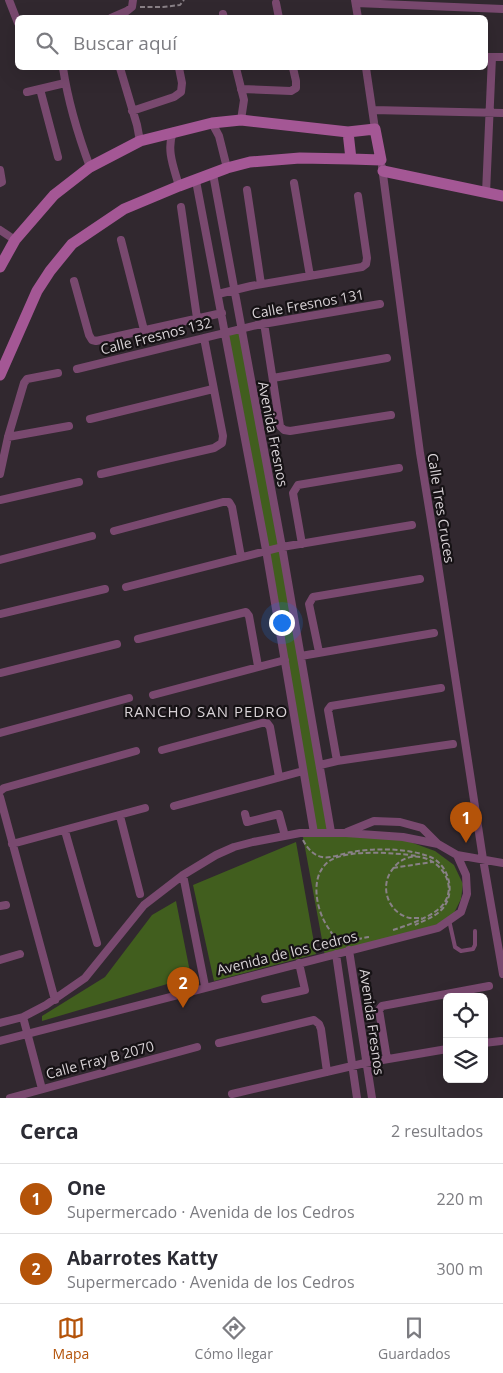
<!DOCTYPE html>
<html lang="es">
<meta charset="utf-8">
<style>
:root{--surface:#fff;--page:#f7f7f7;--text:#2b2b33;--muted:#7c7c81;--line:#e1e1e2;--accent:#b45309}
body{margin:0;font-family:"Open Sans",sans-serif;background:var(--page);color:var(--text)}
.controls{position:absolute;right:15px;bottom:15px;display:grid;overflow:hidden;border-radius:8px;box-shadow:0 5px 20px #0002}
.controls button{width:45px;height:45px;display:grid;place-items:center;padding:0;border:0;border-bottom:1px solid var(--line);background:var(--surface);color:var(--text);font:25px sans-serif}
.you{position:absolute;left:281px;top:622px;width:18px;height:18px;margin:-12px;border:4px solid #fff;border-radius:50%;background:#1a73e8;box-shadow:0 0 0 8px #1a73e833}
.badge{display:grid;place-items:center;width:32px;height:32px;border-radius:50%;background:var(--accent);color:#fff;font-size:16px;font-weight:700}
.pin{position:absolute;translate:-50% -41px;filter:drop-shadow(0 1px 2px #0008)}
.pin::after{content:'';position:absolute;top:26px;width:18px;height:15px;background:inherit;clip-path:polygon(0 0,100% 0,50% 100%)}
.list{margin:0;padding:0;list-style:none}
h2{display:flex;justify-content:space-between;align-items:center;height:65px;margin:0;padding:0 20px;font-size:21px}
h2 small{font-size:16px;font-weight:400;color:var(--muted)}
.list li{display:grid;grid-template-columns:32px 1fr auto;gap:15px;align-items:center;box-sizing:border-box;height:70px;padding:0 20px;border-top:1px solid var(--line)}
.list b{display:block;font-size:19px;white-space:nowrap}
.list p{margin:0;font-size:16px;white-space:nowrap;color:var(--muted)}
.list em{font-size:16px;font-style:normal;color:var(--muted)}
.icon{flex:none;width:28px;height:28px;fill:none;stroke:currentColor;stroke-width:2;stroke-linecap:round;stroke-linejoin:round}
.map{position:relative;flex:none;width:503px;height:1098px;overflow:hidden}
.search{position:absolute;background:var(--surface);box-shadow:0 5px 20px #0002;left:15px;right:15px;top:15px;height:55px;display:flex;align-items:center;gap:12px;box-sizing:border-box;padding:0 18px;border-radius:8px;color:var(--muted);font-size:19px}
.sheet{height:205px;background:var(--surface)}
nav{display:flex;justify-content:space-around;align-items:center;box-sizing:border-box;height:70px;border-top:1px solid var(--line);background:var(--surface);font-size:14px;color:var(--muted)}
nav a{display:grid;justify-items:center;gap:2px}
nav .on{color:var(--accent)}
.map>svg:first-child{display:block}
</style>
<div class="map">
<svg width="503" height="1098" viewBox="0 0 503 1098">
<rect width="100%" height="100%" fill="#31282f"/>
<!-- green -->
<path fill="#415e1e" d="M 241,328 L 331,832 L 314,833 L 225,332 Z
M 317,835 L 402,839 L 435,851 L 454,865 L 463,884 L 461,899 L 454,913 L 436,925 L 325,956 L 303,837 Z
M 296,842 L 316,954 L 214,981 L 193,885 Z
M 176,901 L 191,977 L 42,1021 L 42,1016 L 105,977 L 152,915 Z"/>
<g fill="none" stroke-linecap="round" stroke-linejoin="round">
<!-- path -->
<path stroke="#898187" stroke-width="2" stroke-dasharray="5 2.5" stroke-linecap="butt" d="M 140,7 L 163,7 L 180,5 L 184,0
M 303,840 C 307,848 313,855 322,857 C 331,859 343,853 352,852 C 376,848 405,848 428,856 C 448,863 456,890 444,907 C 437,916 425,920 415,925
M 393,868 L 432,862
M 393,930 C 406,926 431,917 441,907 C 469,877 414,832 390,873 C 380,890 390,914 410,918 C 414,918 418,918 422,918
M 369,937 C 361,938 350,942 343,941 C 336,940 332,934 329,929 C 316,911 308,874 331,860 C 350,849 396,853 417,856
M 327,948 L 328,945 L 345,943"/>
<!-- lane -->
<path stroke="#79496f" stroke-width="4" d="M 449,920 L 455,947 L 461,951 L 473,949 L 475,945 L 475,931"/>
<!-- street -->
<path stroke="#79496f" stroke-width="8" d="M 9,0 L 18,23
M 355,0 L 358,18
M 276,3 L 279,18
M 356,3 L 503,9
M 223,14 L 224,18
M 111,18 L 127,11 L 132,7 L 133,0
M 486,57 L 503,57
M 63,68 C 68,101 78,135 90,167
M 120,68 L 137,125 L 140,141
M 236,68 L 244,100 L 241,120
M 366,68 L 375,129
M 40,89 L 58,157
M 241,89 L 291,91 L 296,88 L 296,81 L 293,68
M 27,92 L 65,83
M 373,110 L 503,113
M 132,111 L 174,97 L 181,92 L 182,83 L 179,68
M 212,123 L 219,136 L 227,168
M 173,132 C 166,150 174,168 179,186
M 382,167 L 420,453 L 435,545 L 483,859 L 503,974
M 0,170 L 2,182 L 0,183
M 213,174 L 282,547 L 331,832
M 196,181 L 266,550 L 314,833
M 294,183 L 310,276
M 247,190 L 261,284
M 486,193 L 492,57
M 181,207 L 197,318
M 0,230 L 15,240
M 121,240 L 144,330
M 74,281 L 89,335 L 92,340 L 96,341 L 222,313
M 218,294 L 251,286 L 362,267 L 366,264 L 367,258 L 358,196
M 264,323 L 280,426 L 284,430 L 290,431 L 391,415
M 77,369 L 257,325 L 380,304
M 273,378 L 387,358
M 90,419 L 213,389
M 8,437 L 69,426
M 0,474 L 8,437 L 24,383 L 27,379 L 58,373
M 101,474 L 214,448 L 222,443 L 223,436 L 204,338
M 0,500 L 79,482
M 114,531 L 223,502 L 229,502 L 232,507 L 241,557
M 302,544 L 293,493 L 298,485 L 399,468
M 0,560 L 92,536
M 126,587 L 282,547 L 412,525
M 0,614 L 105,589
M 138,639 L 246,612 L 249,616 L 258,666
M 319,652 L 309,604 L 313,597 L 420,579
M 301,656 L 434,633
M 0,673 L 117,644
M 153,695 L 285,660
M 0,733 L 129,698
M 162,750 L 262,723 L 267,723 L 270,727 L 279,777
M 337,761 L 328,710 L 331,706 L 441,688
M 320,765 L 337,761 L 453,744
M 0,791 L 4,788 L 136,751
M 0,797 L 55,1000
M 174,806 L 303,771
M 245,814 L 247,822 L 279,814 L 285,836
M 120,816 L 140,894
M 65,831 L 97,943
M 347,832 L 374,821 L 400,822 L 422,828 L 438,844
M 12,844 L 145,808
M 183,875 L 205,986
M 0,906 L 6,905
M 349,950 L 372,1098
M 336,954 L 357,1098
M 0,960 L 20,954
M 265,999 L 305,990 L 299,963
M 23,1017 L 42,1089
M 0,1023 L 23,1017 L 46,1005 L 85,978 L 144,905 L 183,875 L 216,855 L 234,847 L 253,842 L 300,833 L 346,833 L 403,837 L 438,844 L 457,855 L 503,863
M 0,1041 L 438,928 L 461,912 L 467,894 L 466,875 L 457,855
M 219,1043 L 314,1020 L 319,1024 L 321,1029 L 327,1072
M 484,1043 L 501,1041
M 387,1059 L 379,1010 L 382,1006 L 489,986
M 232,1094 L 365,1063 L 447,1049
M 10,1098 L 197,1047"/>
<!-- secondary -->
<path stroke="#a45795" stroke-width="11" d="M 383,171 L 503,196
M 0,267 L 15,240 L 54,195 L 90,167 L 140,141 L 212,123 L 241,120 L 348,132 L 375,129 L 381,160 L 351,159 L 348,132
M 0,375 L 37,291 L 50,271 L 72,244 L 124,209 L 179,186 L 227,168 L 250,162 L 300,158 L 351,159"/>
</g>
<g text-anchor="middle" stroke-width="4.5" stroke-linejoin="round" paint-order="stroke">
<!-- street labels -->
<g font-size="14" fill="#d8d2d6" stroke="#161215">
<text transform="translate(308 304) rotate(-10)" y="5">Calle Fresnos 131</text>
<text transform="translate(156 336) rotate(-14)" y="5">Calle Fresnos 132</text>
<text transform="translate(273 434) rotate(79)" y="5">Avenida Fresnos</text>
<text transform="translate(441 508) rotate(81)" y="5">Calle Tres Cruces</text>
<text transform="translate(287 953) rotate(-14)" y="5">Avenida de los Cedros</text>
<text transform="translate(372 1022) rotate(82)" y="5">Avenida Fresnos</text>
<text transform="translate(100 1060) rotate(-15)" y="5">Calle Fray B 2070</text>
</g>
<!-- neighbourhood labels -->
<g font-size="15" letter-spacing="1" fill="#d8d2d6" stroke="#161215">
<text x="206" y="717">RANCHO SAN PEDRO</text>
</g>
</g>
</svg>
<div class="controls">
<button><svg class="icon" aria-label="locate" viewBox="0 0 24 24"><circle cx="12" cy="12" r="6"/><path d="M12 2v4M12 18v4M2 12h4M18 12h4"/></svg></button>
<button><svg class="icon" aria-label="layers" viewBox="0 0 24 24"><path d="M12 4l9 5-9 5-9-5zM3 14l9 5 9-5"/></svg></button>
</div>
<div class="you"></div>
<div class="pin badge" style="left:466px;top:843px">1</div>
<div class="pin badge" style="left:183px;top:1008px">2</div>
<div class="search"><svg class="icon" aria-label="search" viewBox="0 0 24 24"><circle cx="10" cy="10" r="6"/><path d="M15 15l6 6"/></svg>Buscar aquí</div>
</div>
<section class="sheet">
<h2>Cerca<small>2 resultados</small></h2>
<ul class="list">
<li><span class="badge">1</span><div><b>One</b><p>Supermercado · Avenida de los Cedros</p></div><em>220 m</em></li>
<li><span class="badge">2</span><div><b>Abarrotes Katty</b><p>Supermercado · Avenida de los Cedros</p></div><em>300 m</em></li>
</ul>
</section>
<nav>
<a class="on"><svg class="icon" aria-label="map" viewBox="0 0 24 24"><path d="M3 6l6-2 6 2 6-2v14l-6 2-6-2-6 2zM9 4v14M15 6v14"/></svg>Mapa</a>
<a><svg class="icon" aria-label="directions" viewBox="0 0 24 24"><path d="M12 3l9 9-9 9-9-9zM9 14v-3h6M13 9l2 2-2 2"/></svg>Cómo llegar</a>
<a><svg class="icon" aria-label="saved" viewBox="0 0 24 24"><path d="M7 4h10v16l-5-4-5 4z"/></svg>Guardados</a>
</nav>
